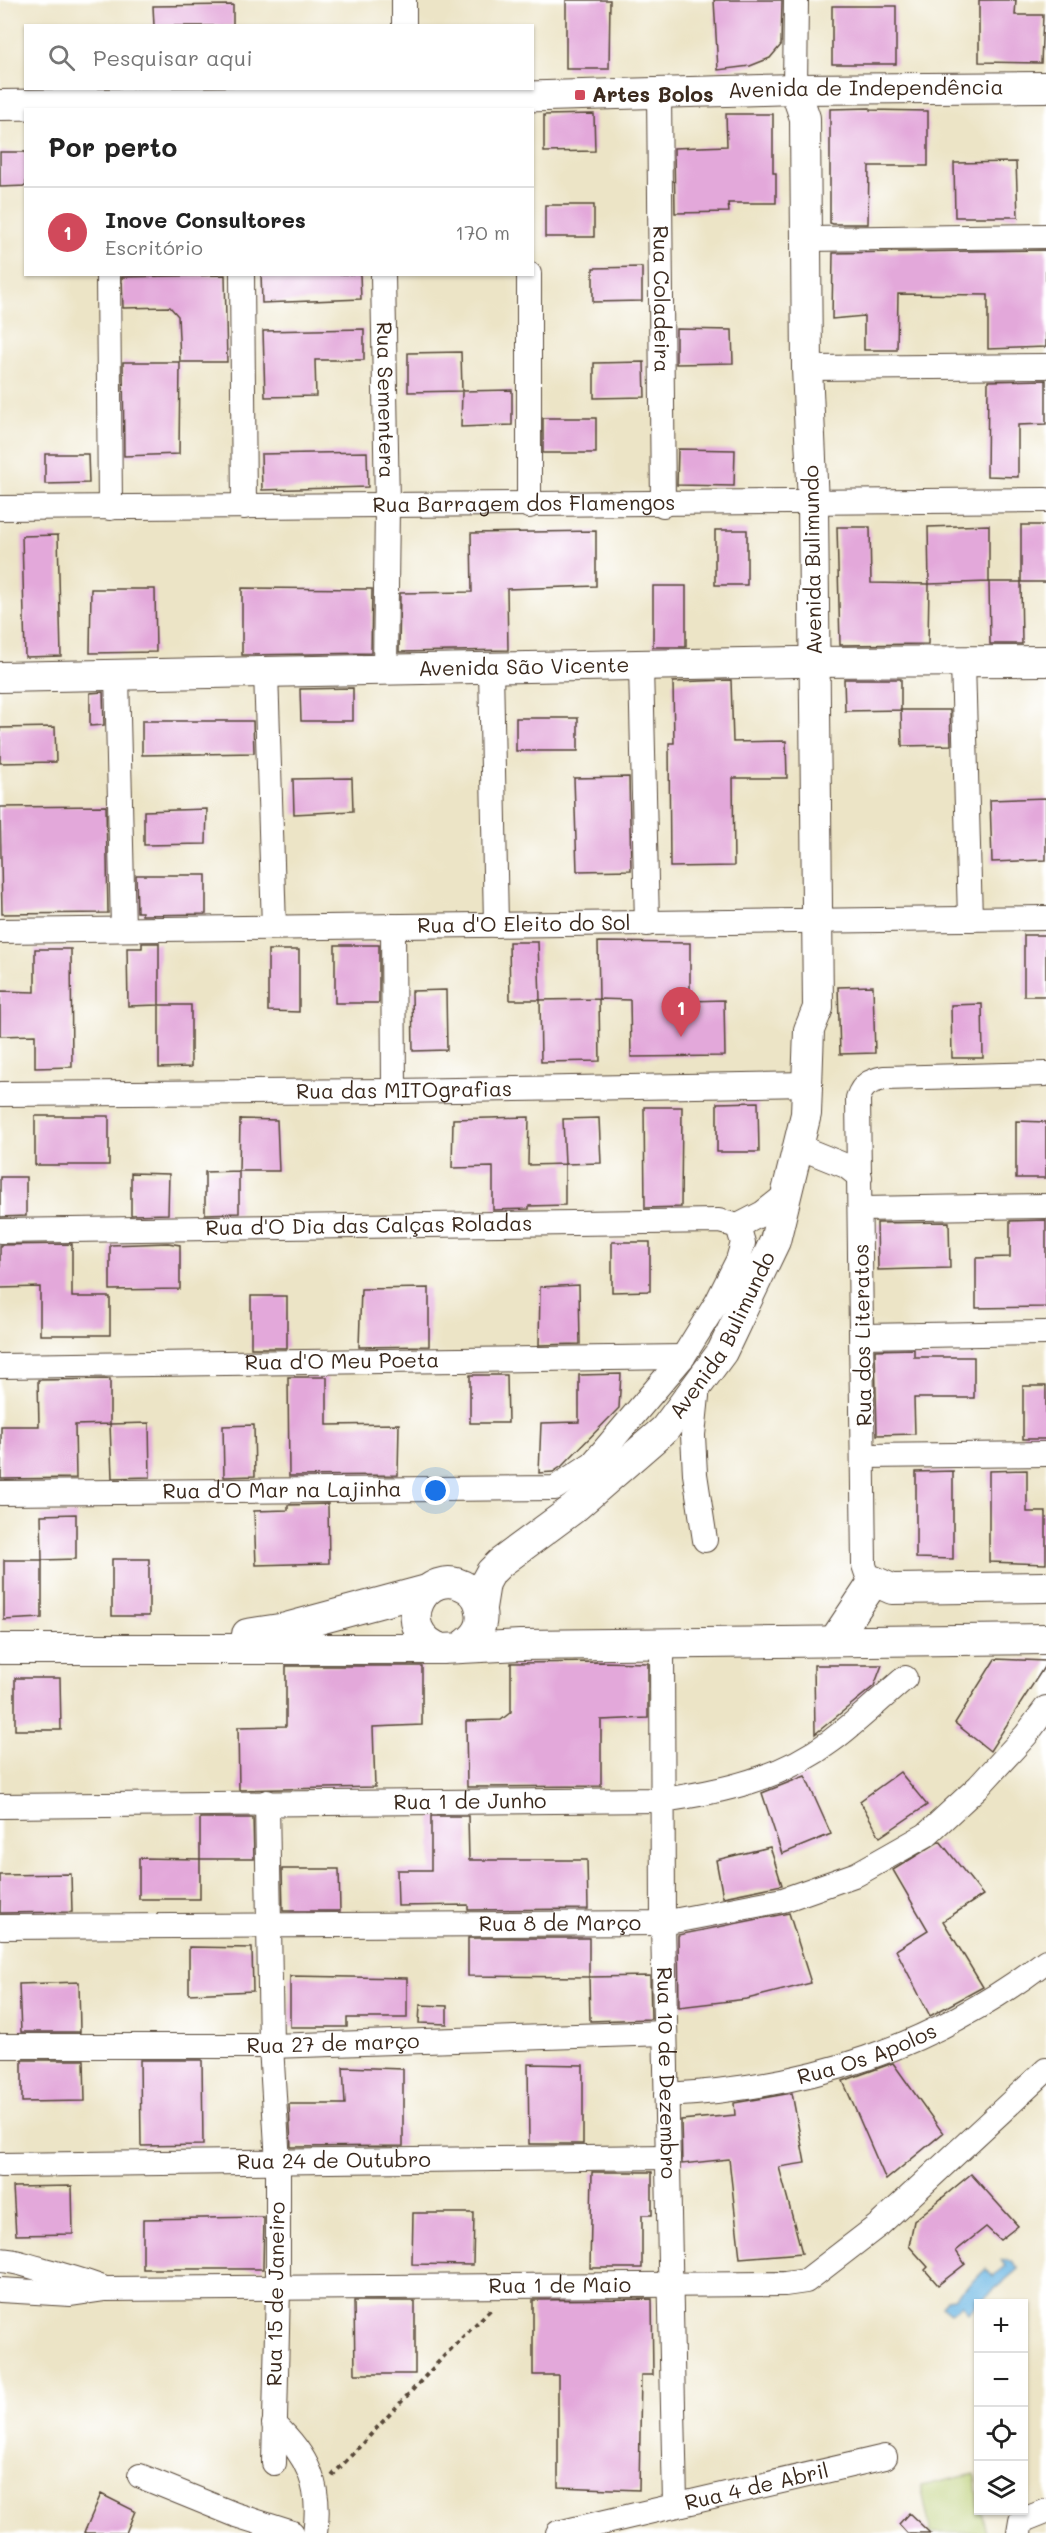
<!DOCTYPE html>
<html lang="pt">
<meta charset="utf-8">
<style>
:root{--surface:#fff;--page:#f6f6f6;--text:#222;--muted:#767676;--line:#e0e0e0;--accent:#d1495b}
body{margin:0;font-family:Mali,sans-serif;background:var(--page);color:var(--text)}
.controls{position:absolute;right:18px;bottom:18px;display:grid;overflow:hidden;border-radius:0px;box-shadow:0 2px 4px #0004}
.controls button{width:54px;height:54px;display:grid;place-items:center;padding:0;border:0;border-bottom:2px solid var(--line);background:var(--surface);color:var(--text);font:30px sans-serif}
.you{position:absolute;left:436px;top:1491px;width:21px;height:21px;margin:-15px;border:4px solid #fff;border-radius:50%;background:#1a73e8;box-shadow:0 0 0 9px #1a73e833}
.badge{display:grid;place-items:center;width:39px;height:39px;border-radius:50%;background:var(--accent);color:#fff;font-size:20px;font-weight:700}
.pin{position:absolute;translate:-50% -50px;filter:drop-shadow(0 2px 3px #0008)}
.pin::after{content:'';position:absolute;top:32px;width:21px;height:18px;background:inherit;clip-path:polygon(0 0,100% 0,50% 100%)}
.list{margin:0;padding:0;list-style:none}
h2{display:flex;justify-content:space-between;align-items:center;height:78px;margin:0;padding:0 24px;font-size:26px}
h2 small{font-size:20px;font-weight:400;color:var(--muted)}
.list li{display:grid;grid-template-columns:39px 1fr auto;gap:18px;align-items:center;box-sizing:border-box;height:90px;padding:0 24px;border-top:2px solid var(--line)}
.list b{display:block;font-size:22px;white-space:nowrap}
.list p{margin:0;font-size:20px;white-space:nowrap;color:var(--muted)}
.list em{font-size:20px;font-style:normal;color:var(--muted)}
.icon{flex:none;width:33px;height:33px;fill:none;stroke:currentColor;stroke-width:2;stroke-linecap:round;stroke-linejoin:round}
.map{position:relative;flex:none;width:1046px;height:2533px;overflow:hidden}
.search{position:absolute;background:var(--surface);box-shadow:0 2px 4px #0004;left:24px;top:24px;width:510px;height:66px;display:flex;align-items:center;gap:15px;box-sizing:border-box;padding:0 21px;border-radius:0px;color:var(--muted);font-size:22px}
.panel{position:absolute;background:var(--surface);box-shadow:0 2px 4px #0004;left:24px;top:108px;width:510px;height:168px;border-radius:0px}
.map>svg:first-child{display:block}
</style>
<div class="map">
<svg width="1046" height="2533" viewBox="0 0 1046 2533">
<rect width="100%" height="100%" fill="#fff"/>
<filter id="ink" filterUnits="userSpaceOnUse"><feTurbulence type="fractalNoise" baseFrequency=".0167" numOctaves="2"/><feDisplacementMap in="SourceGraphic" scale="12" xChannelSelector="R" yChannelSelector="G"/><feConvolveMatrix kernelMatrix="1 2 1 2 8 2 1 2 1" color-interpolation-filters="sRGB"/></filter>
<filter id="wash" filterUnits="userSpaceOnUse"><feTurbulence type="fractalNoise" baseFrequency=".008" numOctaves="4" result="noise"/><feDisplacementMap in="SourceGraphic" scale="24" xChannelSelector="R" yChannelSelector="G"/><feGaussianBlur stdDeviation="1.35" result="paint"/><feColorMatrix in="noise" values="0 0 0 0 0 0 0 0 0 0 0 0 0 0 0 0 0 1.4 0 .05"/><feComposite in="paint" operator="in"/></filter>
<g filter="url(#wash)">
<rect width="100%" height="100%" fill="#ece4c6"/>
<!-- green -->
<path fill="#b7cb6f" stroke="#797a46" stroke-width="1.5" d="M 975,2474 L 978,2510 L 981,2511 L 986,2533 L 931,2533 L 921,2486 Z"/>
<!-- water -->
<path fill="#69b6e3" stroke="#527080" stroke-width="1.5" d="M 1001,2260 L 1011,2261 L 1018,2269 L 968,2312 L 962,2305 L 951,2313 L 942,2306 L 947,2299 L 954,2298 L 986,2269 L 993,2276 L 1005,2266 Z"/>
<g id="blocks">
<!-- building -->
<path fill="#e3a8da" d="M 566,0 L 610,0 L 609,69 L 566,69 Z
M 714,0 L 782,0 L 781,45 L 770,58 L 750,66 L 718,70 Z
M 979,0 L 1016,0 L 1015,15 L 1043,15 L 1041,63 L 979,62 Z
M 233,5 L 233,26 L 154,26 L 153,6 Z
M 832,6 L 896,6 L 896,64 L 832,64 Z
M 870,108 L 870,110 L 928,111 L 928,166 L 869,166 L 868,224 L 833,224 L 830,223 L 830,109 Z
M 594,114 L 595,151 L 544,152 L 544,115 Z
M 726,114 L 773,114 L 773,173 L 776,173 L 776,203 L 728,203 L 729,212 L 675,213 L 674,148 L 727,146 Z
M 0,152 L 26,152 L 26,186 L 0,187 Z
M 1016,162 L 1018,217 L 955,217 L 954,163 Z
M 545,205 L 594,205 L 594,237 L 545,237 Z
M 1046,250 L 1046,347 L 988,349 L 988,295 L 898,294 L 897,350 L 864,350 L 864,316 L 832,319 L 833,253 Z
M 642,267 L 642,301 L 593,302 L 593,268 Z
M 261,274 L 360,274 L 361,299 L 262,303 Z
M 225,275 L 227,362 L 180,362 L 178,316 L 170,307 L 123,308 L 122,277 Z
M 364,329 L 364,360 L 315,360 L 316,396 L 265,397 L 263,331 Z
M 676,329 L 732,330 L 733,363 L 676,364 Z
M 461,352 L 462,391 L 408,392 L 408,353 Z
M 123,362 L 180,362 L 179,454 L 124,456 Z
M 644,362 L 645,397 L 594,398 L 594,363 Z
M 1046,380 L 1046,424 L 1018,425 L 1018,477 L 987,476 L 988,381 Z
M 512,390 L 512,425 L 461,427 L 462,391 Z
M 543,418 L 596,418 L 596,453 L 543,453 Z
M 678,449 L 735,450 L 734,486 L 677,485 Z
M 367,452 L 368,487 L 262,490 L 261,454 Z
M 45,454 L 88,454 L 89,483 L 45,484 Z
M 989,525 L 989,582 L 929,584 L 928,527 Z
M 1021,525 L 1046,525 L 1046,582 L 1021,582 Z
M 837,527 L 870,527 L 871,583 L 929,584 L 928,644 L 840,645 Z
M 715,530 L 747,530 L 747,585 L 715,585 Z
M 596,531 L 596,586 L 507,589 L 508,650 L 399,652 L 400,593 L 472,592 L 471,533 Z
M 58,535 L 61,656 L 25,657 L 22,536 Z
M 989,582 L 1021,582 L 1022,644 L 990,644 Z
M 653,586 L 686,586 L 686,647 L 653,647 Z
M 242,588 L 372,589 L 371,653 L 242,655 Z
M 91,589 L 155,589 L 156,652 L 90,653 Z
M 844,679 L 901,679 L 901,710 L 845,711 Z
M 731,680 L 733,742 L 786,741 L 787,778 L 733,778 L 734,866 L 670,867 L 669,743 L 674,743 L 673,682 Z
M 353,688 L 353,721 L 301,721 L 300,689 Z
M 103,692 L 104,725 L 90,726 L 90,693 Z
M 901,710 L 950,710 L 951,745 L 902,746 Z
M 516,718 L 578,718 L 578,751 L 516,751 Z
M 142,721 L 253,721 L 254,753 L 142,755 Z
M 55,727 L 56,762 L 0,763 L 0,728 Z
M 629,777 L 631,870 L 577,871 L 574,778 Z
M 352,778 L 353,811 L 294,814 L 293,779 Z
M 1046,798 L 1046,860 L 992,862 L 990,800 Z
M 106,806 L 108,913 L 2,914 L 0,807 Z
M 207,809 L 206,844 L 144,845 L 144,811 Z
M 136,875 L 206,875 L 206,914 L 142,915 L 142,912 L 137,912 Z
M 1024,935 L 1046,935 L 1046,996 L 1024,996 Z
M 509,942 L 538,942 L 540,1000 L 510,1000 Z
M 598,942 L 690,943 L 690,1001 L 724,1000 L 725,1056 L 631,1057 L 630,1000 L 599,999 L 600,1061 L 541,1062 L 540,1000 L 599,999 Z
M 142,943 L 159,943 L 159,1005 L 128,1006 L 127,948 L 142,948 Z
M 335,945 L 379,945 L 379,1003 L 335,1003 Z
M 35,949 L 71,949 L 72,1067 L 35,1068 L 35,1035 L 0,1036 L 0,991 L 35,992 Z
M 268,950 L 299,950 L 299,1012 L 268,1011 Z
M 873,986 L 875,1053 L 840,1054 L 838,987 Z
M 446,990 L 447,1050 L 413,1051 L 412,991 Z
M 982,1004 L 983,1058 L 952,1058 L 951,1005 Z
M 159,1005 L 191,1005 L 191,1067 L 159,1068 Z
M 758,1102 L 759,1152 L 717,1152 L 717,1103 Z
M 644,1107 L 682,1107 L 681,1207 L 645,1208 Z
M 35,1116 L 109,1116 L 109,1165 L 35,1165 Z
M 529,1117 L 528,1165 L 565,1164 L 565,1205 L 529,1206 L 529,1209 L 493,1210 L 493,1167 L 452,1168 L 453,1119 Z
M 599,1118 L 601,1163 L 565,1164 L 563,1119 Z
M 240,1119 L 277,1120 L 279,1171 L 239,1171 Z
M 1016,1121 L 1046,1122 L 1046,1178 L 1016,1178 Z
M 239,1171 L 239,1213 L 205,1214 L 205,1172 Z
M 131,1173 L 169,1174 L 168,1214 L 131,1215 Z
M 0,1177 L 26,1177 L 26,1216 L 0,1217 Z
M 1046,1220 L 1046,1307 L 976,1308 L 976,1258 L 1010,1257 L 1010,1221 Z
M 949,1222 L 950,1268 L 878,1270 L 877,1223 Z
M 612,1242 L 650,1242 L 650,1291 L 612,1292 Z
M 168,1243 L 180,1245 L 180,1289 L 110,1290 L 110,1245 Z
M 72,1244 L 72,1297 L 110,1297 L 110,1335 L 40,1335 L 40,1287 L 0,1288 L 0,1245 Z
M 579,1285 L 580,1344 L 539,1345 L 540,1287 Z
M 429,1288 L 429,1346 L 359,1347 L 361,1289 Z
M 251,1296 L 287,1296 L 287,1348 L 251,1348 Z
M 914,1349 L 914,1357 L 974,1357 L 974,1398 L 914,1398 L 915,1434 L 877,1435 L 875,1350 Z
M 621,1374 L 619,1408 L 562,1466 L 553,1472 L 539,1473 L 541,1423 L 579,1422 L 579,1375 Z
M 470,1375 L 507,1375 L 508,1423 L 470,1423 Z
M 288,1377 L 327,1377 L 327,1425 L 399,1424 L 398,1475 L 289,1476 Z
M 110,1379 L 110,1424 L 75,1425 L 76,1478 L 1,1479 L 1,1426 L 39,1426 L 38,1380 Z
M 1023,1386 L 1046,1386 L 1046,1439 L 1023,1439 Z
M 149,1423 L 150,1477 L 112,1478 L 110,1424 Z
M 254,1425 L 255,1476 L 224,1477 L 223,1426 Z
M 1027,1470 L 1027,1512 L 1046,1512 L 1046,1564 L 989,1562 L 989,1471 Z
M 953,1471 L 953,1559 L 916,1558 L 916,1472 Z
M 328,1504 L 329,1563 L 256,1565 L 254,1511 L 288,1510 L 288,1505 Z
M 76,1514 L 76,1559 L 42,1560 L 41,1515 Z
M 112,1559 L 149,1559 L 149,1616 L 112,1616 Z
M 4,1560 L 42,1560 L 42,1618 L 4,1620 Z
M 995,1659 L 1046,1661 L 1046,1664 L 990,1751 L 955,1723 Z
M 600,1662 L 648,1663 L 648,1718 L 601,1720 L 601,1786 L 467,1787 L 466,1721 L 501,1720 L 511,1712 L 511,1663 Z
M 814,1665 L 882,1665 L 874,1686 L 815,1734 Z
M 286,1666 L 422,1666 L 422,1725 L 373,1727 L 375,1787 L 239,1790 L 238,1727 L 286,1726 Z
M 15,1678 L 60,1678 L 61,1730 L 15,1730 Z
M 900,1772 L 927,1805 L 880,1837 L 860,1801 Z
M 805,1776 L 831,1834 L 782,1854 L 762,1793 Z
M 431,1816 L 468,1816 L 469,1860 L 587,1860 L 588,1909 L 468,1910 L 468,1905 L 398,1906 L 397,1870 L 431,1870 Z
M 200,1818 L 253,1818 L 254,1859 L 200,1859 Z
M 940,1841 L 983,1895 L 943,1921 L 983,1987 L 930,2016 L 896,1950 L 928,1930 L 893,1870 Z
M 770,1847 L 782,1885 L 723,1897 L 716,1860 Z
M 139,1858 L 200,1859 L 200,1899 L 139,1899 Z
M 282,1869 L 339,1869 L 340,1911 L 283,1911 Z
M 71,1874 L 72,1912 L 0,1913 L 0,1875 Z
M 789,1913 L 811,1983 L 747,1999 L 679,2007 L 678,1935 Z
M 468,1938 L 589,1938 L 589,1977 L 468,1976 Z
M 189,1947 L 252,1948 L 253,1991 L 189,1994 Z
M 290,1976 L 407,1978 L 407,2018 L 347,2018 L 347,2027 L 290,2027 Z
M 650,1976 L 651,2019 L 590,2021 L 589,1977 Z
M 79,1982 L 80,2032 L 21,2032 L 19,1984 Z
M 420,2005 L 447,2006 L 447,2024 L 419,2023 Z
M 22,2060 L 84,2060 L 85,2101 L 22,2102 Z
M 140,2060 L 202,2060 L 203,2145 L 141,2146 Z
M 893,2063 L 943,2133 L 886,2180 L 843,2081 Z
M 528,2064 L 583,2065 L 583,2144 L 529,2144 Z
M 343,2067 L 403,2069 L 403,2146 L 291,2147 L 289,2104 L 345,2104 Z
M 792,2093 L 805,2163 L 779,2167 L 802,2253 L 740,2258 L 729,2159 L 682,2164 L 681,2120 L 735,2115 L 734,2103 Z
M 592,2172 L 652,2172 L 652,2215 L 642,2215 L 642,2268 L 590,2268 Z
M 971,2174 L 1018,2226 L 1000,2240 L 986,2227 L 956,2251 L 965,2264 L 938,2285 L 925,2270 L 928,2267 L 909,2246 L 914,2221 Z
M 72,2186 L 73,2234 L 16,2235 L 13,2187 Z
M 413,2213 L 474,2213 L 473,2265 L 412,2264 Z
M 264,2217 L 263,2269 L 143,2269 L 143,2219 Z
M 652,2299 L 653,2375 L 641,2375 L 639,2490 L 558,2487 L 558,2375 L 533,2375 L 533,2300 Z
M 354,2301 L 415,2301 L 415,2374 L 355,2374 Z
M 101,2494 L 135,2511 L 126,2533 L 84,2533 Z
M 909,2513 L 930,2533 L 907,2533 L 899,2524 Z"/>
</g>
</g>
<g filter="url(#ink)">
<use href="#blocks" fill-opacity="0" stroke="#564637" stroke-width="1.5"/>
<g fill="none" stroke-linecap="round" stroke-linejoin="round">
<defs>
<g id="minor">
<path d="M 404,0 L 404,26"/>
<path d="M 795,89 L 796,0"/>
<path id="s1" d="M 659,92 L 663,505"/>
<path d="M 806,239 L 1046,236"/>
<path d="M 108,274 L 110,508"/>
<path d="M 242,274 L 244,507"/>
<path id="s2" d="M 383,274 L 387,506 L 385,670"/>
<path d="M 529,274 L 529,506"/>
<path d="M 807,368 L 1046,366"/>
<path id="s3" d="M 0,508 L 1046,500"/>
<path d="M 963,662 L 970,919"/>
<path d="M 641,666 L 647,924"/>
<path d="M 491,668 L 496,925"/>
<path d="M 266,671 L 274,927"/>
<path d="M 117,674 L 123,929"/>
<path d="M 393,926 L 394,1091"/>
<path id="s4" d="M 0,931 L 1046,918"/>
<path id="s5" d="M 0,1094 L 394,1091 L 808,1084"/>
<path d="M 799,1147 L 846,1166 L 860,1177"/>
<path d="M 861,1209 L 1046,1206"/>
<path d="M 738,1226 L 763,1213 L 787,1194"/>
<path id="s6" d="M 0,1231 L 719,1221 L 738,1226"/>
<path d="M 863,1336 L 1046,1333"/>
<path id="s7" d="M 0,1366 L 683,1357"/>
<path d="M 698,1386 L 693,1435 L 695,1474 L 705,1540"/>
<path d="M 864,1456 L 1046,1454"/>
<path id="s8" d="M 0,1493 L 555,1488 L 593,1463 L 683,1357 L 717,1302 L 738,1260 L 743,1243 L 738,1226"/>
<path d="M 874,1581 L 867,1574 L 864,1565 L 858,1098 C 863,1084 870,1081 884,1078 L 1046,1074"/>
<path id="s9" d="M 662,1643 L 663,1923 L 675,2504"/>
<path d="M 267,1802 L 271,2046 L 278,2163 L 278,2286 L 274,2463"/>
<path id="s10" d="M 0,1806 L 662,1800 C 722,1792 782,1778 831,1741 C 857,1722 880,1699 905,1678"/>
<path id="s11" d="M 0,1927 L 663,1923 L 783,1900 L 857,1874 L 926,1835 L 979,1786 L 1026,1735 L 1046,1708"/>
<path id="s12" d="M 0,2046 L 271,2046 L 665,2033"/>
<path id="s13" d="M 666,2095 C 809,2088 932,2048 1046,1961"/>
<path id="s14" d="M 0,2165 L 668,2157"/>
<path id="s15" d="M 0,2260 C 19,2261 24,2265 41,2269 C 64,2276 84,2280 105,2289 L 785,2284 L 806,2281 L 880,2224 L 1046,2070"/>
<path d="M 0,2290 L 71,2294 L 105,2289"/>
<path d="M 274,2424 C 308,2455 322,2487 315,2533"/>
<path d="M 140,2476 L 236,2515 L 292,2533"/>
<path id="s16" d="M 558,2533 L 885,2457"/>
<path d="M 1019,2533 L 1021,2521 L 1046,2511"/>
</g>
<g id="tertiary">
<path id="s17" d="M 0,105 L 404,100 L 795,89 L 1046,87"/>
<path id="s18" d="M 0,677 L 796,662 L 1046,661"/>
<path id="s19" d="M 481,1608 L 485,1583 L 491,1572 L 500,1563 L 573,1509 L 665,1429 L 722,1352 L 775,1241 L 806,1114 L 809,1030 L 818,1008 L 813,504 L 807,368 L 805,118 L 795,89"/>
<path d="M 247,1634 L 286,1628 L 427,1590"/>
<path d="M 834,1641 L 874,1581 L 892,1589 L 1046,1587"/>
<path d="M 463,1646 C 476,1637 484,1627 481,1611 C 480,1602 475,1593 467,1588 C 426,1562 389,1630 442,1649 L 520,1645 L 1046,1639"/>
<path d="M 0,1649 L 442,1649"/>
</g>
</defs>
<!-- minor casing -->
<use href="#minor" stroke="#564637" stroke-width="26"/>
<!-- tertiary casing -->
<use href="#tertiary" stroke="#564637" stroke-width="32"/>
<!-- path -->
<path stroke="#564637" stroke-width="4" stroke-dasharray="4.5 4.5" stroke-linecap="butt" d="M 332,2476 L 447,2353 L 492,2308"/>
<!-- minor -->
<use href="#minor" stroke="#fff" stroke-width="24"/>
<!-- tertiary -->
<use href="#tertiary" stroke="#fff" stroke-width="30"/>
</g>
</g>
<!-- markers -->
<rect fill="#d1495b" stroke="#fff" stroke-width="2" x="574" y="89" width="12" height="12" rx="3"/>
<g text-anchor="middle" stroke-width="4.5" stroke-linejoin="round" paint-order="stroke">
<!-- street labels -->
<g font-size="21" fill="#3b2a1e" stroke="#fff">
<text dy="7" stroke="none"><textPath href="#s17" startOffset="866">Avenida de Independência</textPath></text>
<text dy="7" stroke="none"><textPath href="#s1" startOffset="207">Rua Coladeira</textPath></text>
<text dy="7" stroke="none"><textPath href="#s2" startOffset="126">Rua Sementera</textPath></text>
<text dy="7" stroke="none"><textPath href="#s3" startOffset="524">Rua Barragem dos Flamengos</textPath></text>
<text transform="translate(813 560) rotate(-91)" y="7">Avenida Bulimundo</text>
<text dy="7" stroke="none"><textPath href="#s18" startOffset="524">Avenida São Vicente</textPath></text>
<text dy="7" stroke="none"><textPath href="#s4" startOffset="524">Rua d'O Eleito do Sol</textPath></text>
<text dy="7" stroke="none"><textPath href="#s5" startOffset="404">Rua das MITOgrafias</textPath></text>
<text dy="7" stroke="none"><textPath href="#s6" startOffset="369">Rua d'O Dia das Calças Roladas</textPath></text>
<text dy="7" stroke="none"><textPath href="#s19" startOffset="374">Avenida Bulimundo</textPath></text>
<text transform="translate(863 1335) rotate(-91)" y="7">Rua dos Literatos</text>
<text dy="7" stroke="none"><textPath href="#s7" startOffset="342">Rua d'O Meu Poeta</textPath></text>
<text dy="7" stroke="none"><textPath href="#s8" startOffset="282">Rua d'O Mar na Lajinha</textPath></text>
<text dy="7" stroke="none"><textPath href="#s10" startOffset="470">Rua 1 de Junho</textPath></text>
<text dy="7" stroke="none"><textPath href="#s11" startOffset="560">Rua 8 de Março</textPath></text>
<text dy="7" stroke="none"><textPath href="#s12" startOffset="333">Rua 27 de março</textPath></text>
<text dy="7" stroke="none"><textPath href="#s13" startOffset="206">Rua Os Apolos</textPath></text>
<text dy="7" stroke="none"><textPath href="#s9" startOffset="430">Rua 10 de Dezembro</textPath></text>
<text dy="7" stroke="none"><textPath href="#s14" startOffset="334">Rua 24 de Outubro</textPath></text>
<text dy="7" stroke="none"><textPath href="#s15" startOffset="564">Rua 1 de Maio</textPath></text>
<text transform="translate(276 2294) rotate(-89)" y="7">Rua 15 de Janeiro</text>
<text dy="7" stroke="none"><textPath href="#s16" startOffset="204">Rua 4 de Abril</textPath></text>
</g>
<!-- poi labels -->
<g font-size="21" font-weight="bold" fill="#3b2a1e" stroke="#fff" text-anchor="start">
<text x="592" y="102">Artes Bolos</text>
</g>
</g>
</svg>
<div class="controls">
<button>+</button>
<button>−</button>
<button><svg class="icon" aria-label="locate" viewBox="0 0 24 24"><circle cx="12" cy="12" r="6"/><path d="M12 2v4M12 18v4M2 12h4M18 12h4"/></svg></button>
<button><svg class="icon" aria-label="layers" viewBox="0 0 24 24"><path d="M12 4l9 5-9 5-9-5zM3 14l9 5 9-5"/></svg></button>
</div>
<div class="you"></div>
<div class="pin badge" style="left:681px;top:1037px">1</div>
<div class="search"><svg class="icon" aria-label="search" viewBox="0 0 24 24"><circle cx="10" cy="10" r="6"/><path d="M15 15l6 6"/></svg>Pesquisar aqui</div>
<section class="panel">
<h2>Por perto<small></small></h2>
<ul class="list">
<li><span class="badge">1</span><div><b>Inove Consultores</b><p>Escritório</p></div><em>170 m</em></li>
</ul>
</section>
</div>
